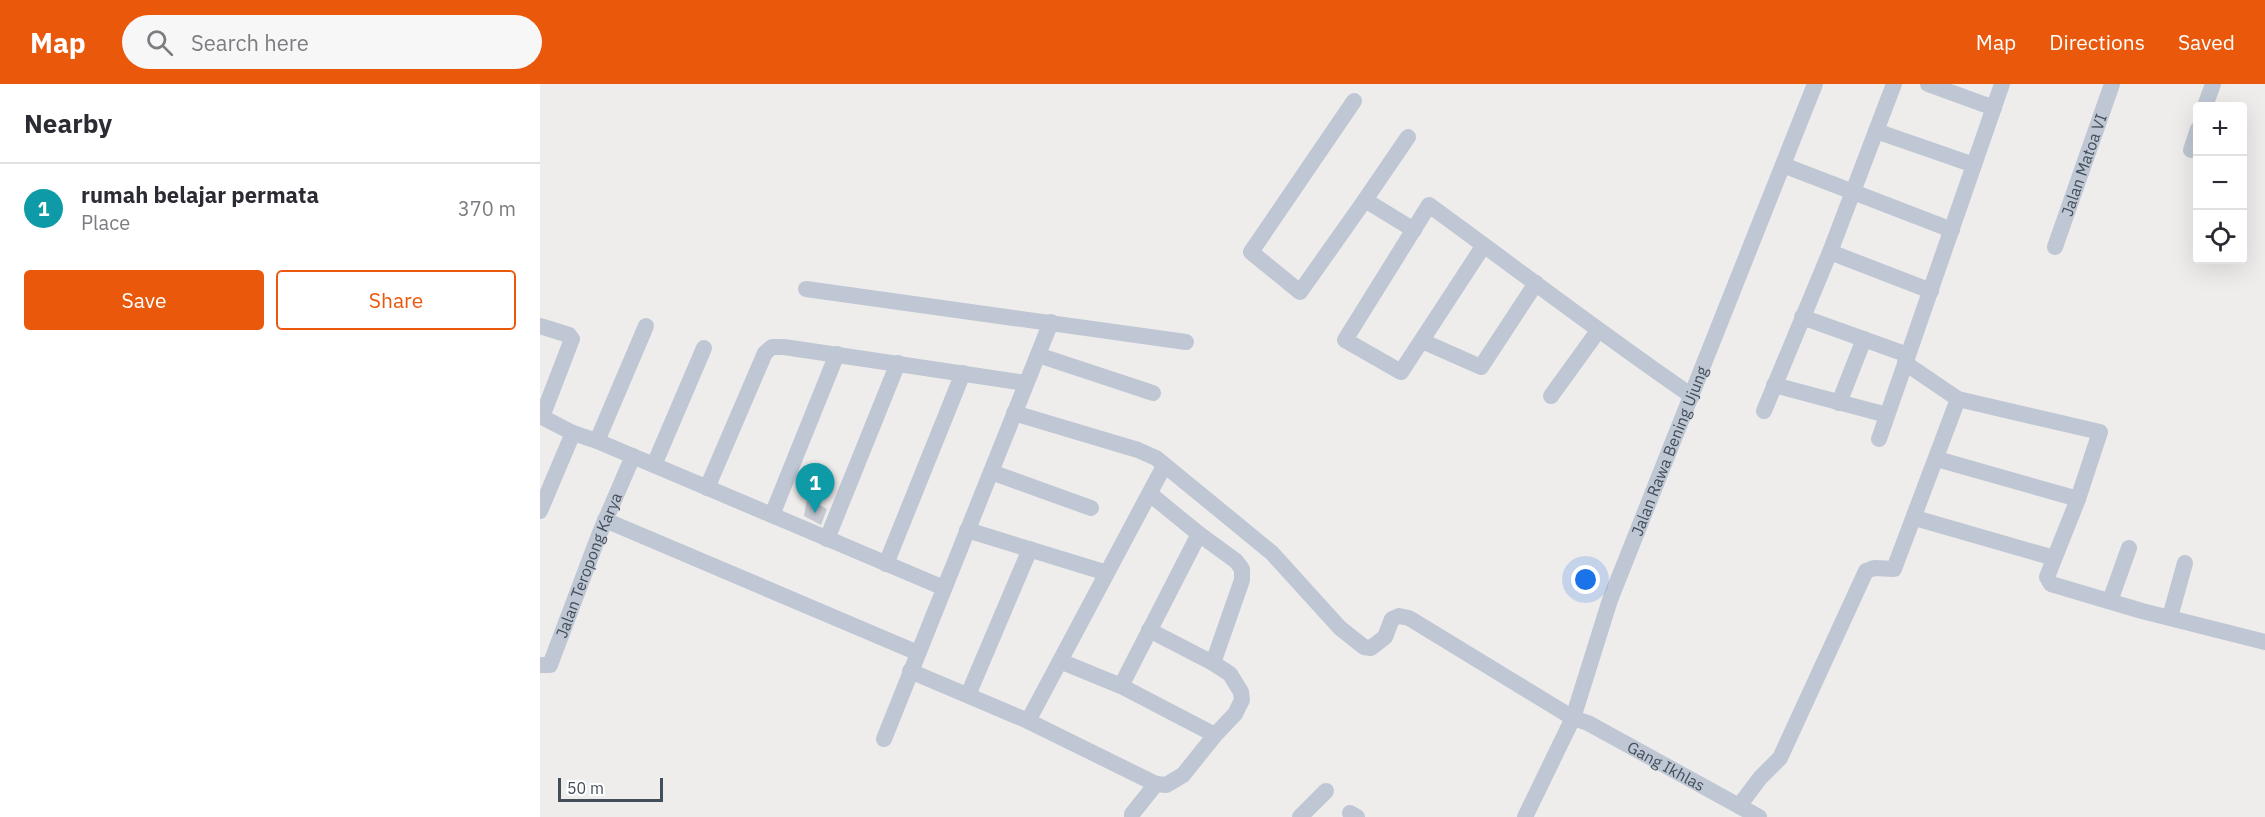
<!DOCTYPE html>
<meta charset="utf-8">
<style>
:root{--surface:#fff;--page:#f7f7f7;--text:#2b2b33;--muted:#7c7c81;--line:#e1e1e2;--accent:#ea580c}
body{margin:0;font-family:"IBM Plex Sans",sans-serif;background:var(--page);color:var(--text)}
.controls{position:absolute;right:18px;top:18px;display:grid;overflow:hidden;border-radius:6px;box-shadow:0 6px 24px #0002}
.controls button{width:54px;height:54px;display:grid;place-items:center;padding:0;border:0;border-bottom:2px solid var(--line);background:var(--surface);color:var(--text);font:30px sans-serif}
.scale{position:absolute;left:18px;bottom:15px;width:105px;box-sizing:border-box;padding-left:6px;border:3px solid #434e5b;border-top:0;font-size:16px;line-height:21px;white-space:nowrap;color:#434e5b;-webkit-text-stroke:4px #fff;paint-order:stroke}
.you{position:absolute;left:1046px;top:496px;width:21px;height:21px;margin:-15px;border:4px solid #fff;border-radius:50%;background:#1a73e8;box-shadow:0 0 0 9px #1a73e833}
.badge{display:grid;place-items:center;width:39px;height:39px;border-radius:50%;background:var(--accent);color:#fff;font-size:20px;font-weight:700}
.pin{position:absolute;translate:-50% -50px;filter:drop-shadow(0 2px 3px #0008)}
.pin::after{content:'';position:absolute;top:32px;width:21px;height:18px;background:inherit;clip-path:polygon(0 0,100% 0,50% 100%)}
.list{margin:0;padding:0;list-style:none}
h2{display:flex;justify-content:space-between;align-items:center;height:78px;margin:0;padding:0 24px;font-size:26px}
h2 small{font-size:20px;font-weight:400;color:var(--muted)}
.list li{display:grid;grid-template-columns:39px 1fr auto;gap:18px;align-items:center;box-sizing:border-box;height:90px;padding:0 24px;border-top:2px solid var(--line)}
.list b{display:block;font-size:22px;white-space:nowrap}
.list p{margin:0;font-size:20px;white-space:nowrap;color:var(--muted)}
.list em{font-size:20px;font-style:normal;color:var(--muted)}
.actions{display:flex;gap:12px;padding:18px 24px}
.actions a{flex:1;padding:14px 0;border:2px solid var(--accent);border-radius:6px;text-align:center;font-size:21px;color:var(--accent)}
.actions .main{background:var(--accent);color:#fff}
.icon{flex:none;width:33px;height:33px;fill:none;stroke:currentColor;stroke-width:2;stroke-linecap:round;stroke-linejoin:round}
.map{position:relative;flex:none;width:1725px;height:733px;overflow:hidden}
header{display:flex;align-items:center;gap:36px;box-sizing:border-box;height:84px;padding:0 30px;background:var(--accent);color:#fff}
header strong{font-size:28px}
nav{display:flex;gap:33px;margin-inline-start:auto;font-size:21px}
.search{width:420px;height:54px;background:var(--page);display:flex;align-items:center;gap:15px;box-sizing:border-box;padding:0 21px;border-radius:33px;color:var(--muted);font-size:22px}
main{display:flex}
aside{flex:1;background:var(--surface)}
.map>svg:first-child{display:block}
</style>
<header>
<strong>Map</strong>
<div class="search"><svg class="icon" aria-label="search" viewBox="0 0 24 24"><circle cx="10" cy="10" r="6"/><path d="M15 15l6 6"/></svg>Search here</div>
<nav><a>Map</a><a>Directions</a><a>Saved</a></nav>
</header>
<main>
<aside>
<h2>Nearby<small></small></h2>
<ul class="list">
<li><span class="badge" style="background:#0f9aa8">1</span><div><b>rumah belajar permata</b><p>Place</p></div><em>370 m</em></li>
</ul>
<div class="actions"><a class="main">Save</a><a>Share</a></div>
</aside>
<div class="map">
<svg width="1725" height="733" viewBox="0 0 1725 733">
<rect width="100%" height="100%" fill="#efecec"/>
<!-- building -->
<path fill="#c7cad3" d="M 267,414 L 287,425 L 281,441 L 264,432 Z"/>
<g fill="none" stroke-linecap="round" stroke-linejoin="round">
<!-- street -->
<g stroke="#bec7d3" stroke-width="16">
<path d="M 1388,0 L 1454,24"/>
<path d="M 814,17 L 711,168 L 760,208 L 825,116"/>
<path d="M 1665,22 L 1673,0"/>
<path d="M 1336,47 L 1434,81"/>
<path d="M 868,53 L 825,116 L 874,146"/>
<path d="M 1651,66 L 1658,45"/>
<path d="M 1243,81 L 1412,146"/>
<path d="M 944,161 L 861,288 L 805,256 L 889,121 C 977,185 1063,251 1152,312"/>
<path id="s1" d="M 1515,163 L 1572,0"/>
<path d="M 1290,168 L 1391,207"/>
<path d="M 266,205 L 646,258"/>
<path d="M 1262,233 L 1368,271"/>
<path d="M 0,242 L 29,251 L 32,255 L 2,333"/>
<path d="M 882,257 L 941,283 L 996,199"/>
<path d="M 498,271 L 613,309"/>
<path d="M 1365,279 L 1418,315 L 1560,348 L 1538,415 L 1507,493 L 1511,500 L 1602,527 L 1725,558"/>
<path d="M 1234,301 L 1347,331"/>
<path d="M 1011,312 L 1058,247"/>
<path d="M 1299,319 L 1324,255"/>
<path d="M 1224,327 L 1290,168 L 1354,0"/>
<path id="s2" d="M 474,329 L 598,366 L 616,374 L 732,469 L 800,544 L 824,563 L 831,564 L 845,553 L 852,535 L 859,532 L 869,534 L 1033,634 L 1048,639 L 1219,733"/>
<path d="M 0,332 L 33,349 L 57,357 L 404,504"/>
<path d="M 1339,355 L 1462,0"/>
<path d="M 57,357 L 106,242"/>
<path d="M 1397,375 L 1538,415"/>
<path d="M 114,381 L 164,264"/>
<path d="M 451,388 L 551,424"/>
<path d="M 167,404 L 225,269 L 232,263 L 244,263 L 486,299"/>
<path d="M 610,410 L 659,450 L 696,477 L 702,485 L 702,496 L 673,579"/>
<path d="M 0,427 L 33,349"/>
<path d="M 232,431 L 297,270"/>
<path d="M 1375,434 L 1514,474"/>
<path d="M 65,436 L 378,569"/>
<path d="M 427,446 L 567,489"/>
<path d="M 287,455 L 358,279"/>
<path d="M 346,480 L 423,289"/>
<path d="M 1570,517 L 1589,464"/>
<path d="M 1630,533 L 1645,479"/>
<path d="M 609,546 L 673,579 L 690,590 L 701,608 L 702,616 L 695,630 L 675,651 L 643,691 L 626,701 L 616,700"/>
<path d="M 520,577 L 581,602 L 675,651"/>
<path id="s3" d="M 0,581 L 10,581 L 59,451 L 93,372"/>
<path d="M 370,587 L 488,637 L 616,700 L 592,730 L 592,733"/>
<path d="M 581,602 L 659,450"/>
<path d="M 428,611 L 490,465"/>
<path d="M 488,637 L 624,382"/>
<path d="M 344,655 L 511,238"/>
<path d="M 1199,722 L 1220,694 L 1240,674 L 1326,487 L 1334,484 L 1354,485 L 1418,315"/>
<path d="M 810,729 L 817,733"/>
<path d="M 760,733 L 786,707"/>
<path id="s4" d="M 985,733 L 1033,634 L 1070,516 L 1275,0"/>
</g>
</g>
<g text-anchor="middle" stroke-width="4.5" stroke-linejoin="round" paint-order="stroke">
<!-- street labels -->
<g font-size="16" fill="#434e5b" stroke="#fff">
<text dy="6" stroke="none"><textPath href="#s1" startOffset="87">Jalan Matoa VI</textPath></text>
<text dy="6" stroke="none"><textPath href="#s4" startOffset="394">Jalan Rawa Bening Ujung</textPath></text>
<text dy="6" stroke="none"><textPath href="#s3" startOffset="117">Jalan Teropong Karya</textPath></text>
<text dy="6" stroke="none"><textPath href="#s2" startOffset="790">Gang Ikhlas</textPath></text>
</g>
</g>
</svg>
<div class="controls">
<button>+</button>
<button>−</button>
<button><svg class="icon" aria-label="locate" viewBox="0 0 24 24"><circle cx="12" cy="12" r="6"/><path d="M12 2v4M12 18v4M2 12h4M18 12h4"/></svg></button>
</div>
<div class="scale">50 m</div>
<div class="you"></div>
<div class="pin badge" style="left:275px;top:429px;background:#0f9aa8">1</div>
</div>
</main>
